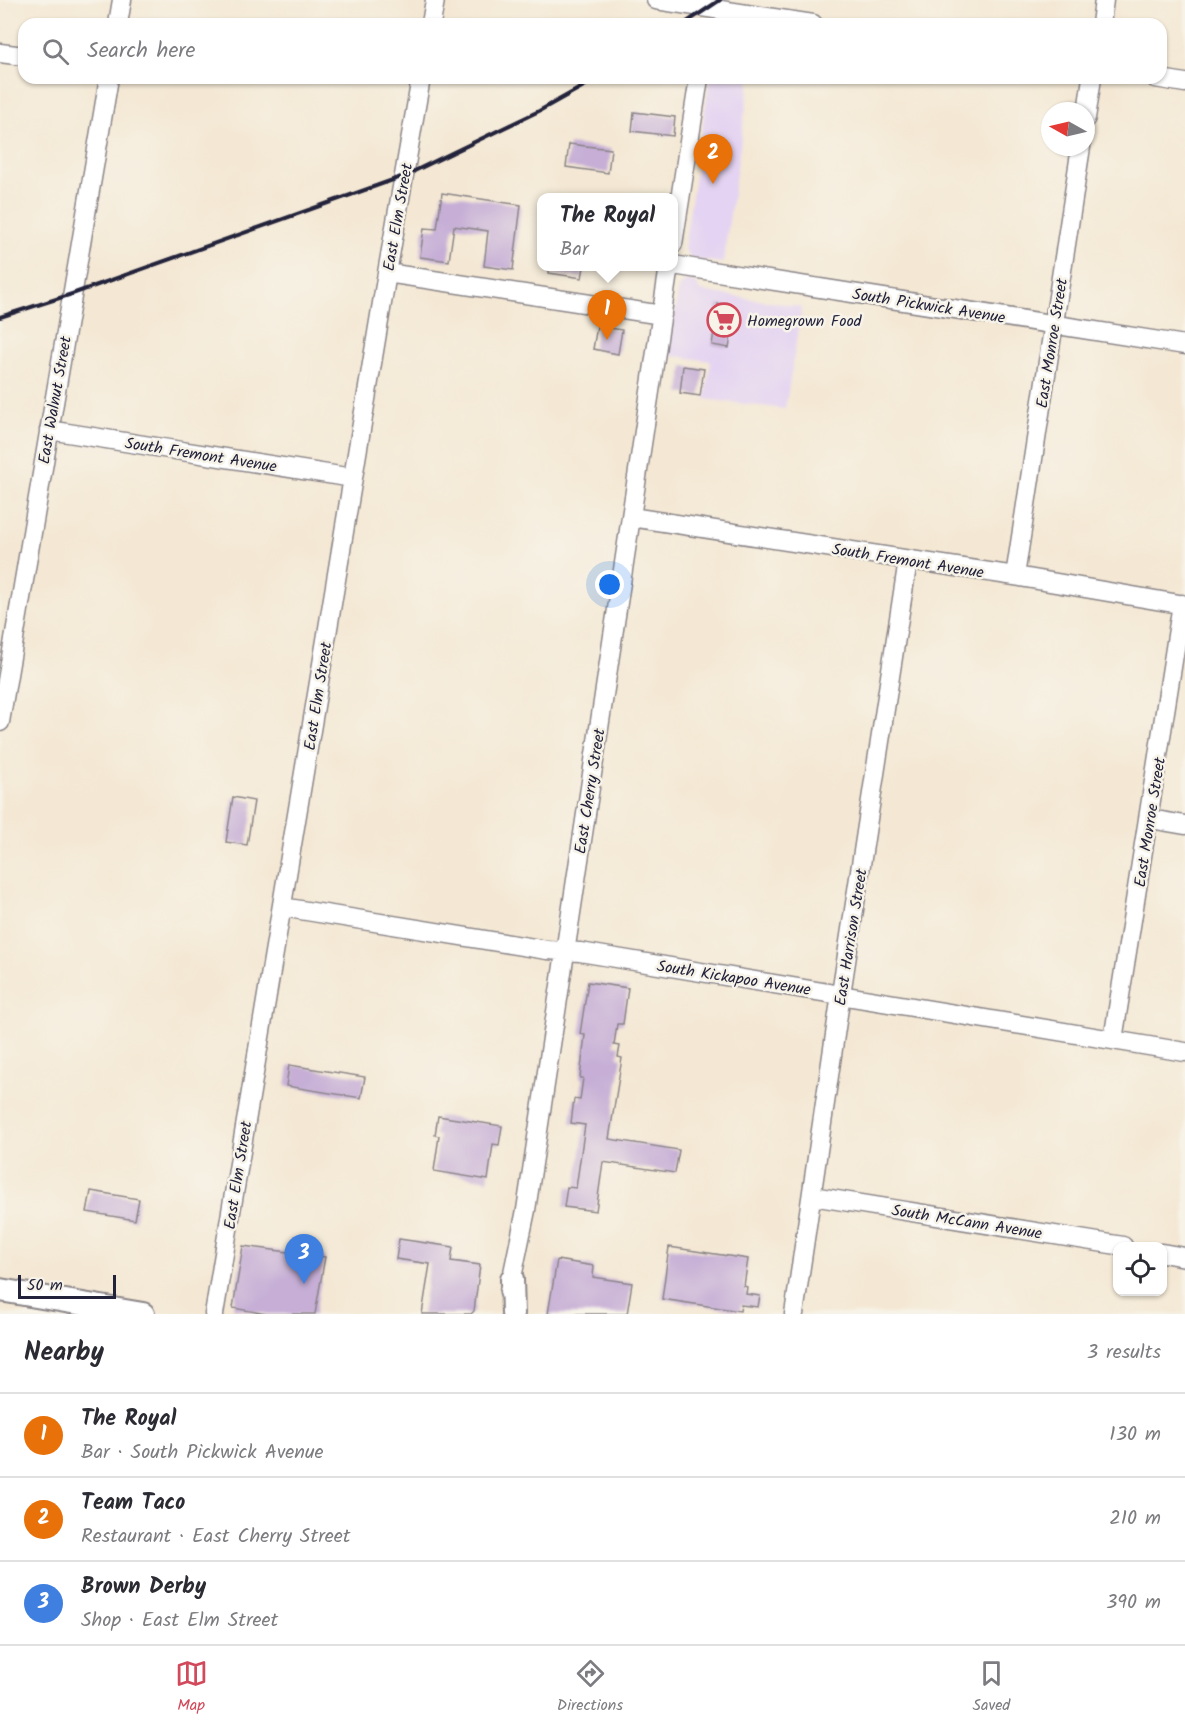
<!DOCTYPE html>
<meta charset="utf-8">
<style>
:root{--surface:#fff;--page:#f2f2f3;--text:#2b2b33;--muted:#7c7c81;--line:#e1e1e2;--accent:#d1495b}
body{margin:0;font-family:Kalam,sans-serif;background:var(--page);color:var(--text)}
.controls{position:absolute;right:18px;bottom:18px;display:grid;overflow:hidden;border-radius:12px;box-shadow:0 2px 4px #0004}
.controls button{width:54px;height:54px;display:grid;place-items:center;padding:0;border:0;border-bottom:2px solid var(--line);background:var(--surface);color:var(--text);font:30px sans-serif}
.compass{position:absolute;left:1041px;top:102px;width:54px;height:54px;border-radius:50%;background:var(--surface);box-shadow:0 2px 4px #0004;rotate:278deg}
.scale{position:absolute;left:18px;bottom:15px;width:98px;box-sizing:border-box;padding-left:6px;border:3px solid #22223b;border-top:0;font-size:16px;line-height:21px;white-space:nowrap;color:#22223b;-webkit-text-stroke:4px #f7f3e8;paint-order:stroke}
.you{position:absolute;left:610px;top:585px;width:21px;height:21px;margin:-15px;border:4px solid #fff;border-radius:50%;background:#1a73e8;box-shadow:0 0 0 9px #1a73e833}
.badge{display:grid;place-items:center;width:39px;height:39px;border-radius:50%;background:var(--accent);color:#fff;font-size:20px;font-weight:700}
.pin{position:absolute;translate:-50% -50px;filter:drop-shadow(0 2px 3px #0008)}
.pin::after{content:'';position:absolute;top:32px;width:21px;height:18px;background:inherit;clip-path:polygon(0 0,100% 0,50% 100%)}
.popup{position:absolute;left:537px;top:193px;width:141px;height:78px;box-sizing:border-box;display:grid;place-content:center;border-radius:12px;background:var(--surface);filter:drop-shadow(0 2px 4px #0005);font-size:20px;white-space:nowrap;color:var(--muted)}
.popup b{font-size:22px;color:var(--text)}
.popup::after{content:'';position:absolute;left:50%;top:100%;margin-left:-12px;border:12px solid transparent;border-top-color:var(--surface)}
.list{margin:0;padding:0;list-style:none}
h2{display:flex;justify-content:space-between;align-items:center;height:78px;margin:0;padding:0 24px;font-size:26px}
h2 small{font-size:20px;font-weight:400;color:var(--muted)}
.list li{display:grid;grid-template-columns:39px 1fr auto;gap:18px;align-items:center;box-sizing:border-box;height:84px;padding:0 24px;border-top:2px solid var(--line)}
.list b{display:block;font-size:22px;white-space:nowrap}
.list p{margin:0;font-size:20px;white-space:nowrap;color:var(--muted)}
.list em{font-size:20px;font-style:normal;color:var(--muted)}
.icon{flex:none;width:33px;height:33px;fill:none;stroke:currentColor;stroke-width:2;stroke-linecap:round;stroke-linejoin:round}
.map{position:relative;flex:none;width:1185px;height:1314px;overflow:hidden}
.search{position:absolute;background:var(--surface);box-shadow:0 2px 4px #0004;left:18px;right:18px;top:18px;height:66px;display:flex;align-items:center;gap:15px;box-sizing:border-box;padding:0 21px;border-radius:18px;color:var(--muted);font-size:22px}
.sheet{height:330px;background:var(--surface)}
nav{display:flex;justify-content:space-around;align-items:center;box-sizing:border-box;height:84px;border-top:2px solid var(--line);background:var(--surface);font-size:16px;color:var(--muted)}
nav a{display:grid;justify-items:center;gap:3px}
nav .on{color:var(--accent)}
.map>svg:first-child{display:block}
</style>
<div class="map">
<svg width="1185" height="1314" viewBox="0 0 1185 1314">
<rect width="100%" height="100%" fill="#f7f3e8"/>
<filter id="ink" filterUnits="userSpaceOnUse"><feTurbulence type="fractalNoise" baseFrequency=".0167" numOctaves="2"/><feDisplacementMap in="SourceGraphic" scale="12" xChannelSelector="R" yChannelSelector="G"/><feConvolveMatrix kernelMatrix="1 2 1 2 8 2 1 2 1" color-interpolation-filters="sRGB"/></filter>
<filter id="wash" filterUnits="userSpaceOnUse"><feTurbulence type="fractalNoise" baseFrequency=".008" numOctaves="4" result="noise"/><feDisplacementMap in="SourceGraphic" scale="24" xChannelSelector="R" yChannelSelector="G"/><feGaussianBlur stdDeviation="1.35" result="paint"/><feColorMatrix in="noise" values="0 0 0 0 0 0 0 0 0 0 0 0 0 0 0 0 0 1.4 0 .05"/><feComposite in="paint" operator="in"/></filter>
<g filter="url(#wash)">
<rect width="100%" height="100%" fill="#f4e8d4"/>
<!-- built -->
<path fill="#e4d3f2" d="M 710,78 L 750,78 L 723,263 L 693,259 L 689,256 L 684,248 Z
M 688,279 L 697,284 L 700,291 L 802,307 L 785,409 L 705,399 L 711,361 L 668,355 L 679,287 Z"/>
<g id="blocks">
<!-- building -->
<path fill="#c6aed6" d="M 634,112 L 675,117 L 673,136 L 632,131 Z
M 569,144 L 611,149 L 608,173 L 566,167 Z
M 442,193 L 521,205 L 513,270 L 484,266 L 488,231 L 454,226 L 449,261 L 420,257 L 424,228 L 437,229 Z
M 549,267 L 584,267 L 582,278 L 549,273 Z
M 718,304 L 736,307 L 729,348 L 712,345 Z
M 597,326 L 622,330 L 618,354 L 593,349 Z
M 683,366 L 704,369 L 700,396 L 680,393 Z
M 233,797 L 254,801 L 247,845 L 226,842 Z
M 588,982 L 628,988 L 623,1024 L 617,1024 L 614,1045 L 620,1046 L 618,1057 L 622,1058 L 609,1139 L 679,1150 L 675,1173 L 603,1162 L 596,1211 L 564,1207 L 567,1187 L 576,1188 L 585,1125 L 571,1123 L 574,1099 L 580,1100 L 583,1078 L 580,1078 L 585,1035 L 580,1034 Z
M 289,1065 L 365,1077 L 361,1098 L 286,1086 Z
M 438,1116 L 502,1126 L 499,1145 L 493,1144 L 488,1180 L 434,1171 L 439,1136 L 435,1135 Z
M 91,1191 L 139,1199 L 135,1220 L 87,1212 Z
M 399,1239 L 453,1247 L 451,1261 L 480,1265 L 474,1311 L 471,1314 L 422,1314 L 430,1264 L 396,1259 Z
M 243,1246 L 325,1257 L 315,1314 L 267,1314 L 233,1308 Z
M 669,1247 L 748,1259 L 744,1286 L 747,1287 L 746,1294 L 760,1296 L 758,1307 L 741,1305 L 740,1311 L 662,1299 Z
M 557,1260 L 594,1266 L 593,1277 L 632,1283 L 627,1314 L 548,1314 Z"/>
</g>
</g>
<g filter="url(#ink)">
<use href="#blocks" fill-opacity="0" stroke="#8b8588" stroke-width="1.5"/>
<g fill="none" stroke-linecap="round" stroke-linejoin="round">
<defs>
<path id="minor" d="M 656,0 L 813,24
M 118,24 L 122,0
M 431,24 L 435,0
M 1101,24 L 1104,0
M 0,53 L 24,56
M 1155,78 L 1185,83
M 1086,118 L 1092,78
M 673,244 L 699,78
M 673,265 L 1185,345
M 387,273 L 662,315
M 49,430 L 353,478
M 631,517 L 1015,576 L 1185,605
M 1015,576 L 1081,147
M 0,722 L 109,78
M 1150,819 L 1185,825
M 282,907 L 547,950 L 580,952 L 1185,1052
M 1113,1040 L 1182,604
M 812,1196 L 1123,1246
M 1162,1253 L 1185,1257
M 509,1292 L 526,1210 L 669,266
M 214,1314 L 387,273 L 421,78
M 794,1314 L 841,994 L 908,560"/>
<path id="major" d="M 512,1279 L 513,1314
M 0,1290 L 143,1314"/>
</defs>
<!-- minor casing -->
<use href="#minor" stroke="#8b8588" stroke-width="21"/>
<!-- major casing -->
<use href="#major" stroke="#8b8588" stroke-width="26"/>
<!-- minor -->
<use href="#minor" stroke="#fff" stroke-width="18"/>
<!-- major -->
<use href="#major" stroke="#fff" stroke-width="22"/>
<!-- rail -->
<path stroke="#22223b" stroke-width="4" d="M 684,24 L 720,0
M 0,317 L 72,294 L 404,176 L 539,111 L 598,78"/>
</g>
</g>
<!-- icons -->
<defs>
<symbol id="supermarket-ring" viewBox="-11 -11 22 22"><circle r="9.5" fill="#f7f3e8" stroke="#d1495b" stroke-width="1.5"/><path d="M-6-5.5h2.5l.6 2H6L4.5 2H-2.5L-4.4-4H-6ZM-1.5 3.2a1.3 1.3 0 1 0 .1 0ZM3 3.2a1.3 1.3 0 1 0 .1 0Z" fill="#d1495b"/></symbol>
</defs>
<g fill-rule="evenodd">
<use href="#supermarket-ring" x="705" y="301" width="38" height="38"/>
</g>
<g text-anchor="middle" stroke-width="5" stroke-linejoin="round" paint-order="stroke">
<!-- street labels -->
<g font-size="16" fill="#22223b" stroke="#f7f3e8">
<text transform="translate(397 217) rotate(-80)" y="6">East Elm Street</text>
<text transform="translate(929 305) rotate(9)" y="6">South Pickwick Avenue</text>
<text transform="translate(1051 343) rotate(-81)" y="6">East Monroe Street</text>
<text transform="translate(54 400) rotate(-80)" y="6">East Walnut Street</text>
<text transform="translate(201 454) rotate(9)" y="6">South Fremont Avenue</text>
<text transform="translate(908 560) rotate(9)" y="6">South Fremont Avenue</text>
<text transform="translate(317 696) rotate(-81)" y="6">East Elm Street</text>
<text transform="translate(589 791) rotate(-81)" y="6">East Cherry Street</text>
<text transform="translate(1149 822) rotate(-81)" y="6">East Monroe Street</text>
<text transform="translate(850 937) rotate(-81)" y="6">East Harrison Street</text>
<text transform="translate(734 977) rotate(9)" y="6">South Kickapoo Avenue</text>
<text transform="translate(237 1175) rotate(-81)" y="6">East Elm Street</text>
<text transform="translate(967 1221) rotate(9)" y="6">South McCann Avenue</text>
</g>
<!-- poi labels -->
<g font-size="16" fill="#22223b" stroke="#f7f3e8" text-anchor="start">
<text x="747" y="326">Homegrown Food</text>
</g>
</g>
</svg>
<div class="controls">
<button><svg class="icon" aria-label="locate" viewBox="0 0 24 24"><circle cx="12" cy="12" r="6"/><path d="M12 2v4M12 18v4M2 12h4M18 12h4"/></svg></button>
</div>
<svg class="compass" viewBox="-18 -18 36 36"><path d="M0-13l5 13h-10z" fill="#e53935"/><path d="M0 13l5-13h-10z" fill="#7c7c81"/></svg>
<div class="scale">50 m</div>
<div class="you"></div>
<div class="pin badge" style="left:607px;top:340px;background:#e8710a">1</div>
<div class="popup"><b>The Royal</b>Bar</div>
<div class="pin badge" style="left:713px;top:184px;background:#e8710a">2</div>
<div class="pin badge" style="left:304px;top:1284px;background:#3f7fe0">3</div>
<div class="search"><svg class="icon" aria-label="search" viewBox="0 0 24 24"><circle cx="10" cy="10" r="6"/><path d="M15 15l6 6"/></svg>Search here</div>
</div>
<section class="sheet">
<h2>Nearby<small>3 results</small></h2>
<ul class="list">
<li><span class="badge" style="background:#e8710a">1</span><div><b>The Royal</b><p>Bar · South Pickwick Avenue</p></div><em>130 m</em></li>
<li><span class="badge" style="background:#e8710a">2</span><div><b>Team Taco</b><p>Restaurant · East Cherry Street</p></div><em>210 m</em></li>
<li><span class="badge" style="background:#3f7fe0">3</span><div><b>Brown Derby</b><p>Shop · East Elm Street</p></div><em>390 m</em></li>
</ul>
</section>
<nav>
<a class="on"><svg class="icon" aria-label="map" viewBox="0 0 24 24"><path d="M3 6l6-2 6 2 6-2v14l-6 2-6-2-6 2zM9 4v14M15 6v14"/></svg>Map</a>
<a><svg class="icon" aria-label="directions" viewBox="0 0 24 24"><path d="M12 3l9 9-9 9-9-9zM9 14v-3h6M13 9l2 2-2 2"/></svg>Directions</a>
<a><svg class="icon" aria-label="saved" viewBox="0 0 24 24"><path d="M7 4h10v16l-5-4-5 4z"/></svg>Saved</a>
</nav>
